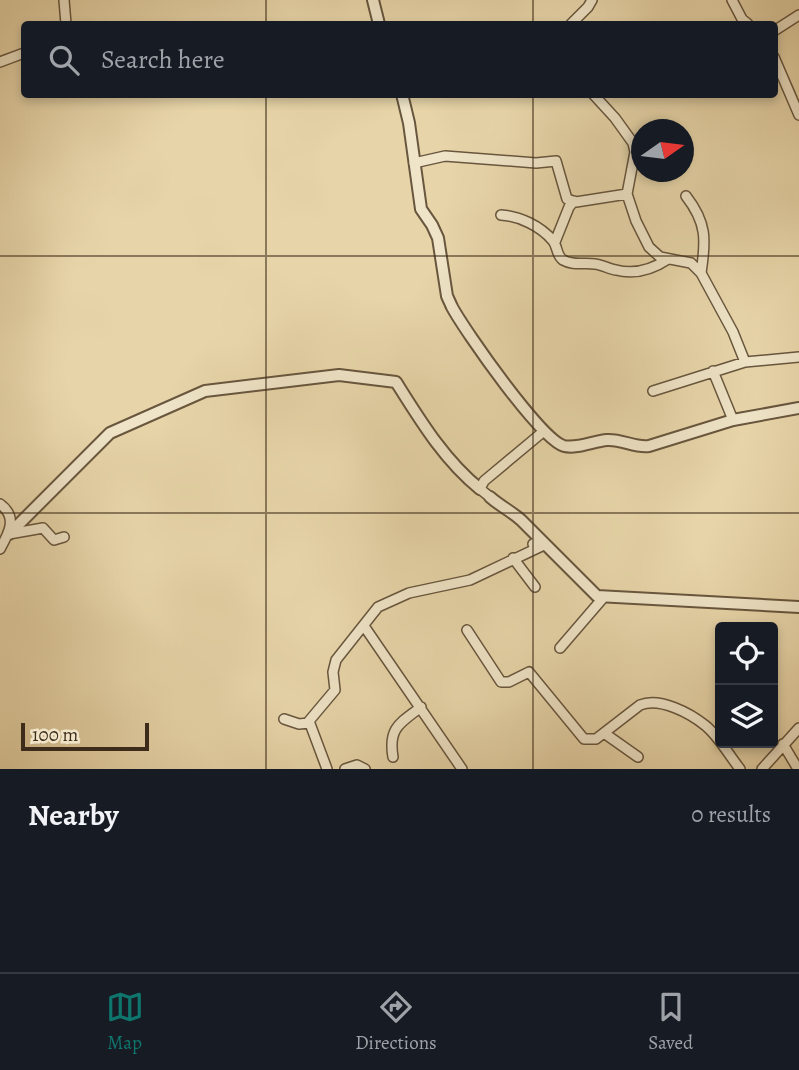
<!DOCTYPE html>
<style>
:root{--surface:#171b24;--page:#242831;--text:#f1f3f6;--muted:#9ea1a6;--line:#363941;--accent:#0f766e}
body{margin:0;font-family:Alegreya,serif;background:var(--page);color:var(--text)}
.controls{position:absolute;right:21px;bottom:21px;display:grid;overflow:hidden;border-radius:7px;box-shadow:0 4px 10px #0003}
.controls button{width:63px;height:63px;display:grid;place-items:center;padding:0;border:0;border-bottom:2px solid var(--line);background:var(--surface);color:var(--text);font:35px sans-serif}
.compass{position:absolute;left:631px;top:119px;width:63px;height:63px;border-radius:50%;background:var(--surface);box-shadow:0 4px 10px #0003;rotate:76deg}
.scale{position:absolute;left:21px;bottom:18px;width:128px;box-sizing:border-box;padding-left:7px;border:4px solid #3d2c1a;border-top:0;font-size:19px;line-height:24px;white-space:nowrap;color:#3d2c1a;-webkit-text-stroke:5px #efe4c7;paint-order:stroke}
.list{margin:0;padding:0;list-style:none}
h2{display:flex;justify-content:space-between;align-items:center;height:91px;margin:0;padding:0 28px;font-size:30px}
h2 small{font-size:23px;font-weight:400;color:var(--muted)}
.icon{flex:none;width:38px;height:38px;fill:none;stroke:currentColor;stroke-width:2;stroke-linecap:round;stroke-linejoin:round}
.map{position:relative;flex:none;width:799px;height:769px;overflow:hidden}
.search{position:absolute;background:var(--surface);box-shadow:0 4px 10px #0003;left:21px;right:21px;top:21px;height:77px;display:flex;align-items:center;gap:18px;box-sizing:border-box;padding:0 24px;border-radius:7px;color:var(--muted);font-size:26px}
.sheet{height:203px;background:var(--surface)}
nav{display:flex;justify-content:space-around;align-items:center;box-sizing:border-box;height:98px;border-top:2px solid var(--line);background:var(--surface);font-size:19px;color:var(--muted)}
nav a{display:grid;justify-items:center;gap:4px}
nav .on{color:var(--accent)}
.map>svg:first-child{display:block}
</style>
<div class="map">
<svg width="799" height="769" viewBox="0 0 799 769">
<rect width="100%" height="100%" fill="#e7d5a9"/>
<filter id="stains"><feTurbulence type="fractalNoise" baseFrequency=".00286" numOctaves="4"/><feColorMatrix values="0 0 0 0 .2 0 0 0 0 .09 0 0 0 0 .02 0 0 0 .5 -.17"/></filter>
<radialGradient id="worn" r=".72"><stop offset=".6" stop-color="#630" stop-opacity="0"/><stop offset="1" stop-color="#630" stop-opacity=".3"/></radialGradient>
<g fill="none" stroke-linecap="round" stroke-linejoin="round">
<defs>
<path id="minor" d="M 64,0 L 66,24
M 732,0 L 742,19 L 748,24
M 571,24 L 588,7 L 592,0
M 774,31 L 799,15
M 774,57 L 799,115
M 0,62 L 24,53
M 593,94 L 615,118 L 633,143 L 635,152 L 627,194 L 636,221 L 649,247 L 660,257 L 691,263 L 701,273 L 733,332 L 745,362
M 414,163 L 445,156 L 536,163 L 556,161 L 567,199 L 576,202 L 627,194
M 686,196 C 707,223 706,240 701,273
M 501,215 C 519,216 541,226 553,241 C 558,247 556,255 563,260 C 573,266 585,262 595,264 C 603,265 609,269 616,270 C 635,275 653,269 668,259
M 555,242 L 569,207 L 574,201
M 713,371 L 733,420
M 653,391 L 745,362 L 799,357
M 490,497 L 480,489 L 484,481 L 544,431
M 0,504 C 18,517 9,533 0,549
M 9,534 L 43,528 L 54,540 L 64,537
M 513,558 L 535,587
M 364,626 L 462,769
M 467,630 L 501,682 L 509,682 L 529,672 L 584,739 L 596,739 L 640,705 C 660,697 690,713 706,726 C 719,737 729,755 740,769
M 560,648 L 603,598
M 284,719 L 299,724 L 309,723
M 604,733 L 638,757
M 783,744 L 798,769
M 393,757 C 388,728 400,723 421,707
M 327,769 L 309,721 L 335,690 L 333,672 L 336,660 L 378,607 L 409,593 L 470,580 L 544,545 L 533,544 L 538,542 L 544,545
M 345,769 L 357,765 L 365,769
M 762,769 L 799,728"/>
<path id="tertiary" d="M 373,0 L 379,24
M 402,94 L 409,123 L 421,209 L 432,225 L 438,238 L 447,296 L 452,307 C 465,331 541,440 564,446 C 577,449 594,441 607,440 C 622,439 635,448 649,446 L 733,420 L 799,408
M 490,497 C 500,506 511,511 521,520 L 597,596 L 799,607
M 9,534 L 110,433 L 205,391 L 339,375 L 396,382 C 420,420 444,460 480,489"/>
</defs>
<!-- minor casing -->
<use href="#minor" stroke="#68563e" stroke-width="12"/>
<!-- tertiary casing -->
<use href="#tertiary" stroke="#68563e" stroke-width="14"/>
<!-- minor -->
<use href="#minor" stroke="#efe4c7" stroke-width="9"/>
<!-- tertiary -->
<use href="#tertiary" stroke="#efe4c7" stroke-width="10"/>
</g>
<!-- grid -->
<path fill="none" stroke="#3d2c1a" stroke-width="2" stroke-opacity="0.55" d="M 266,0 L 266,24M 533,0 L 533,24M 266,94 L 266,769M 533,94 L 533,769M 0,256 L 799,256M 0,513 L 799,513"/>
<rect width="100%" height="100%" filter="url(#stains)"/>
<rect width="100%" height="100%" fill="url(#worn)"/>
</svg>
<div class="controls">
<button><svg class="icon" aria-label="locate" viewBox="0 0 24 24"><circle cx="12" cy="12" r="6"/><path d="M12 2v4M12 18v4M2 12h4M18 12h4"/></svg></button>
<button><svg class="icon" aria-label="layers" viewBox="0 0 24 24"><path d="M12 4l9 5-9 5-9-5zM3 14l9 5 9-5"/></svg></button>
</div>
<svg class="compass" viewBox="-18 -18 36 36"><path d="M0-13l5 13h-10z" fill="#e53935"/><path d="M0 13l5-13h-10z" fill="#9ea1a6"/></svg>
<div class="scale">100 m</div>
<div class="search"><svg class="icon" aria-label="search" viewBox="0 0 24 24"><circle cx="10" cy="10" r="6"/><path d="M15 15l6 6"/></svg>Search here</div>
</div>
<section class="sheet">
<h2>Nearby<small>0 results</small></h2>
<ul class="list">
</ul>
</section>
<nav>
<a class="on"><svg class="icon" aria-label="map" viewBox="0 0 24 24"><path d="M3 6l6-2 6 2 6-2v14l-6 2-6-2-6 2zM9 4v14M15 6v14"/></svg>Map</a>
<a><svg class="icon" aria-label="directions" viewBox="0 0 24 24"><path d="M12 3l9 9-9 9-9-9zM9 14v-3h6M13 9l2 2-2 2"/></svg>Directions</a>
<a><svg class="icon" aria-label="saved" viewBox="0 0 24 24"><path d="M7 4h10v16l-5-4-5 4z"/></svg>Saved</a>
</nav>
